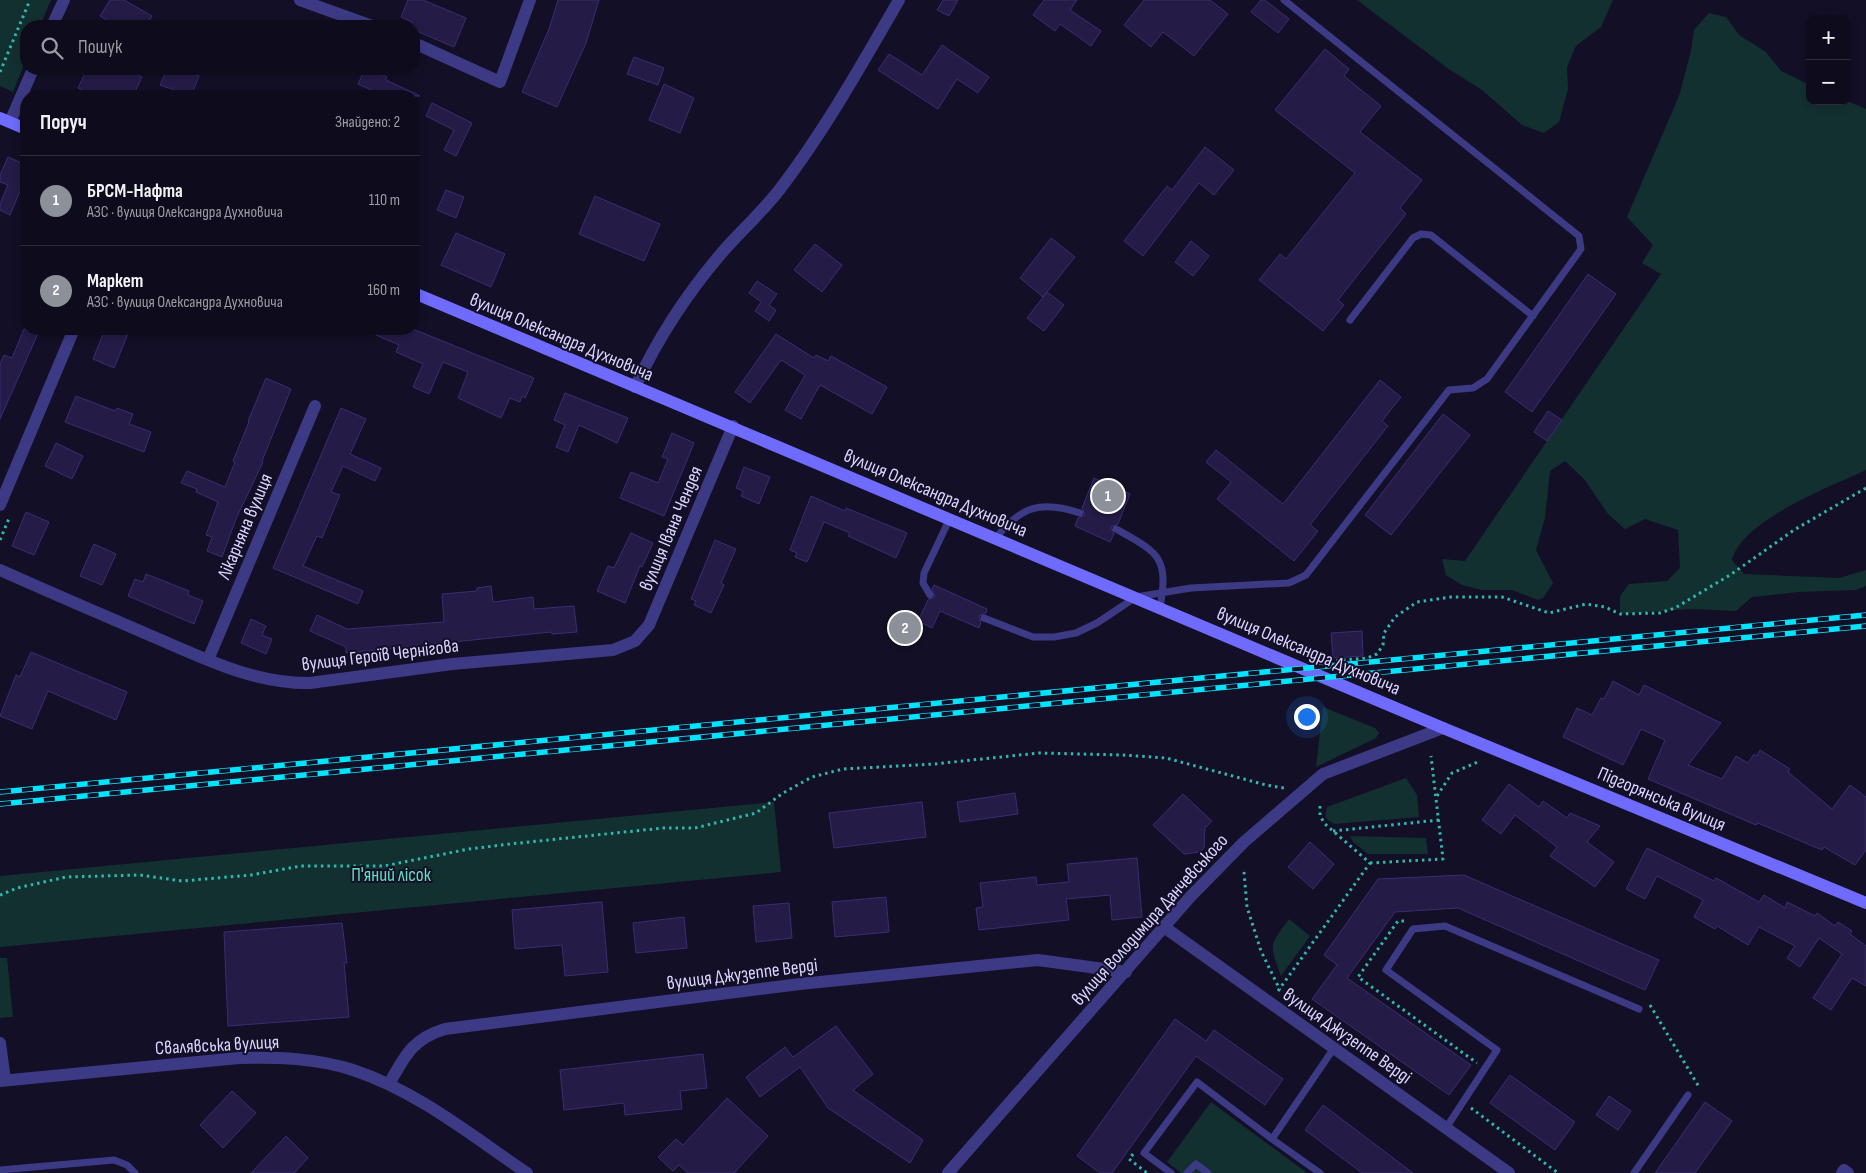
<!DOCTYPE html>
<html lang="uk">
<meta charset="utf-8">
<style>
:root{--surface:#0e0b1c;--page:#1c1929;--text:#f1f3f6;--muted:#9b9ba3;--line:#2e2b3b;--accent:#8c9099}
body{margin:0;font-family:"Sofia Sans Condensed",sans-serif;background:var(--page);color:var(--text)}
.controls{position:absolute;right:15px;top:15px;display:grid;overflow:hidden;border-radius:10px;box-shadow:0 2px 8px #0003}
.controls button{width:45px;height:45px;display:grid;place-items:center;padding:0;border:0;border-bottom:1px solid var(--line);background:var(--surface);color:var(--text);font:25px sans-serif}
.you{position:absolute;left:1306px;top:716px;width:18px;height:18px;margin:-12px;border:4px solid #fff;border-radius:50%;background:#1a73e8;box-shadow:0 0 0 8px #1a73e833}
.badge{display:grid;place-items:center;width:32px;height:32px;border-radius:50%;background:var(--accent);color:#fff;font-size:16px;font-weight:700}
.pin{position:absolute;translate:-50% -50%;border:2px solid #fff;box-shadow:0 1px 5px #0006}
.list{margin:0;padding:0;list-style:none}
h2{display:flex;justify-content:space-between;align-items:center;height:65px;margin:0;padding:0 20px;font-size:21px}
h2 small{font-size:16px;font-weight:400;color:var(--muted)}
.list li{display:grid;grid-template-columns:32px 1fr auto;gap:15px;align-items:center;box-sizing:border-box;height:90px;padding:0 20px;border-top:1px solid var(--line)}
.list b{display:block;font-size:19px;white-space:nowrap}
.list p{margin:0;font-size:16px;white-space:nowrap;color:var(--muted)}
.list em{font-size:16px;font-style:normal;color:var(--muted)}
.icon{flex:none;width:28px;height:28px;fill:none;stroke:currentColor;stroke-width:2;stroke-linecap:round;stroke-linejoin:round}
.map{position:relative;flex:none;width:1866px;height:1173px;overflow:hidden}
.search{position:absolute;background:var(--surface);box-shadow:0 2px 8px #0003;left:20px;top:20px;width:400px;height:55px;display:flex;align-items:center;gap:12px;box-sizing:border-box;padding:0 18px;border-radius:20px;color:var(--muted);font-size:19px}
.panel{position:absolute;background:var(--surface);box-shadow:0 2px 8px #0003;left:20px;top:90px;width:400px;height:245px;border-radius:20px}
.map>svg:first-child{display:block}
</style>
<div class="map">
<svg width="1866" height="1173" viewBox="0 0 1866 1173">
<rect width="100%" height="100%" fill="#130f26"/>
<!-- green -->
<path fill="#12302f" d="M 0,0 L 51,0 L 40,26 L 26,26 L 26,60 L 13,92 L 0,86 Z
M 1357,0 L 1613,0 L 1601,27 L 1576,46 L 1567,67 L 1568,89 L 1559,122 L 1544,133 L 1522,125 L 1482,90 L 1450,70 Z
M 1709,13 L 1726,17 L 1739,35 L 1766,52 L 1781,71 L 1810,85 L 1810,101 L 1847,101 L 1866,109 L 1866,470 C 1830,487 1742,520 1732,560 L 1744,574 L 1839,578 L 1866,570 L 1866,586 L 1856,590 L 1798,592 L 1752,597 L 1736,611 L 1691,609 L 1620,614 L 1620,596 L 1629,584 L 1667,581 L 1680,568 L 1678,530 L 1645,519 L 1625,529 L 1608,514 L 1584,479 L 1565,461 L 1550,471 L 1545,518 L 1536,550 L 1553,583 L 1543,598 L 1538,600 L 1512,590 L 1482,590 L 1462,585 L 1446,575 L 1442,559 L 1465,561 L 1661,274 L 1642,263 L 1653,245 L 1627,217 L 1679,96 L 1691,51 L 1694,30 Z
M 1323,707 L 1375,728 L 1379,733 L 1376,738 L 1316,767 Z
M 1406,778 L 1417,795 L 1419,817 L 1335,824 L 1329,821 L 1325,816 L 1327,807 Z
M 774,802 L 781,872 L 0,947 L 0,876 Z
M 1350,836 L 1426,838 L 1428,854 L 1368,854 L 1353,842 Z
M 1289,919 L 1310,936 L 1281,976 C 1269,943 1269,947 1289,919 Z
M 0,958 L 7,958 L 13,1017 L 0,1018 Z
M 1211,1102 L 1306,1172 L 1305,1173 L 1181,1173 L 1167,1162 Z"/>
<!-- building -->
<path fill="#241b47" stroke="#3b2d73" d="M 110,0 L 124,0 L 152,16 L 146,26 L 117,26 L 100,16 Z
M 408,0 L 423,0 L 466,18 L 454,47 L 414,30 L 414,26 L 410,26 L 412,22 L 401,17 Z
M 558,0 L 599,0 L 586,43 L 557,107 L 522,92 L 549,29 Z
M 943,0 L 958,0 L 949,16 L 937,10 Z
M 1044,0 L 1077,0 L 1070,10 L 1101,31 L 1091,46 L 1060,24 L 1055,31 L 1033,15 Z
M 1144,0 L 1210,0 L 1228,14 L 1194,56 L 1163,32 L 1151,47 L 1124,25 Z
M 1261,0 L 1265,0 L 1289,19 L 1278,33 L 1251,12 Z
M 942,45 L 989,77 L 978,93 L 957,79 L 938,109 L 878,70 L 889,54 L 922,75 Z
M 1325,49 L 1349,69 L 1344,76 L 1381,106 L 1360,132 L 1422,180 L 1400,208 L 1406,214 L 1338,300 L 1344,305 L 1323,331 L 1259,280 L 1280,254 L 1286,259 L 1355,173 L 1275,110 Z
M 634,57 L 664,68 L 658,85 L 627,74 Z
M 87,69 L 124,69 L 142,77 L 133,96 L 95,96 L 78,88 Z
M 167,69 L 183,69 L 199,76 L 191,96 L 160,85 Z
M 371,69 L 387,77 L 386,80 L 420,96 L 385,96 L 358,84 L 364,71 L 369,73 Z
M 664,84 L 694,98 L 680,133 L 649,120 Z
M 432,103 L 472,123 L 456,156 L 444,150 L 454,130 L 426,116 Z
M 1205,147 L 1234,170 L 1214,195 L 1199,183 L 1143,256 L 1124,241 L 1167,186 L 1172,190 Z
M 8,157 L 26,165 L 26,177 L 10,215 L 0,210 L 0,204 L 8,185 L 0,182 L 0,175 Z
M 446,190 L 464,197 L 456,218 L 437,210 Z
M 595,196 L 660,224 L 644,261 L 579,234 Z
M 456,233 L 505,254 L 491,287 L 441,265 Z
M 1051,238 L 1075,257 L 1043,297 L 1020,278 Z
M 1191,241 L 1209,256 L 1193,276 L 1175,262 Z
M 815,244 L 842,265 L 822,292 L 794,270 Z
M 1588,274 L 1616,294 L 1532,412 L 1505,392 Z
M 757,281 L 777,294 L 769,305 L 776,310 L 769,321 L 755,311 L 761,302 L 749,293 Z
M 1047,292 L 1064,305 L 1044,331 L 1027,318 Z
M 24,329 L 40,329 L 0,419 L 0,364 L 4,355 L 12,358 Z
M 105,329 L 130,329 L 114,368 L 93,359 Z
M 362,329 L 413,329 L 534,378 L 525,398 L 522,396 L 520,402 L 510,398 L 501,418 L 458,398 L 468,372 L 443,362 L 429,394 L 413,387 L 423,364 L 396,352 L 399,345 Z
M 776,334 L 814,358 L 816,355 L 828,361 L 831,356 L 887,387 L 872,414 L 820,385 L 801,419 L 785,410 L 805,375 L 781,360 L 750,403 L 735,392 Z
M 266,378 L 291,389 L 262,461 L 263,462 L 236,519 L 222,557 L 207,551 L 212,537 L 206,535 L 218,502 L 196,492 L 197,489 L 181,483 L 187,471 L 225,487 L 235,462 L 233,461 L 249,422 L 248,421 Z
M 1380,380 L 1401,397 L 1382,421 L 1388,426 L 1310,525 L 1318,531 L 1294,561 L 1217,499 L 1231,482 L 1206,462 L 1216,450 L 1283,504 Z
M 565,393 L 628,418 L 617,443 L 579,425 L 568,452 L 556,447 L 565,425 L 554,420 Z
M 76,396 L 115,411 L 117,408 L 133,414 L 129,424 L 151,432 L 144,452 L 65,422 Z
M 341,408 L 366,419 L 350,454 L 381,468 L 375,481 L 343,466 L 331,492 L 340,495 L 322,538 L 317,536 L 303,566 L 363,591 L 358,604 L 273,568 Z
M 1548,411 L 1562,420 L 1547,441 L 1534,432 Z
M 1443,414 L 1470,435 L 1391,535 L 1365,515 Z
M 672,433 L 694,443 L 664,516 L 620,498 L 631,472 L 658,483 L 668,459 L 662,457 Z
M 56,443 L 83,456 L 72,479 L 45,466 Z
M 744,467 L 770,477 L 759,504 L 741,496 L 743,491 L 736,488 Z
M 1094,478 L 1130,494 L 1118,524 L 1111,527 L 1114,534 L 1110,542 L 1075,526 L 1078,518 L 1085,515 L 1082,508 Z
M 811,496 L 845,511 L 846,508 L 907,533 L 896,558 L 848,536 L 850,533 L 824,522 L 807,562 L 795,557 L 797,553 L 790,550 Z
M 26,512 L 49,522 L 34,555 L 12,546 Z
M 631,533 L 653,543 L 642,567 L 640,566 L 625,603 L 597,591 L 608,566 L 614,568 Z
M 715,540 L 736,549 L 721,583 L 724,585 L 711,613 L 694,605 L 696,601 L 691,599 Z
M 94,544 L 116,554 L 102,585 L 80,576 Z
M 146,574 L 189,591 L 188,595 L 203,601 L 194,624 L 128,596 L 135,579 L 143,582 Z
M 934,585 L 987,609 L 986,613 L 979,616 L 981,622 L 979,628 L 940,611 L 932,628 L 918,621 L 928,600 L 935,597 L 932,589 Z
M 491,586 L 493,602 L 533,597 L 534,609 L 574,606 L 577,632 L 552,634 L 551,632 L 346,653 L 346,647 L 310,631 L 317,615 L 347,629 L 444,622 L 442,594 L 477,591 L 477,588 Z
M 901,613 L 918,621 L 908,643 L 891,636 Z
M 251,619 L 266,626 L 262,635 L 272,639 L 266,654 L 241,643 Z
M 1362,631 L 1363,656 L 1333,658 L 1331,633 Z
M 31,652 L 127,692 L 116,720 L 48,691 L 32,729 L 0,716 L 16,675 L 20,677 Z
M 1613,681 L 1639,695 L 1644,685 L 1721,723 L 1688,765 L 1722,779 L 1736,756 L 1748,763 L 1754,754 L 1757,756 L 1760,750 L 1790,769 L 1788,772 L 1832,809 L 1850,785 L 1866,797 L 1866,850 L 1855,865 L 1824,847 L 1822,850 L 1758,823 L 1756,825 L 1648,779 L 1665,740 L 1641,729 L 1623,765 L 1563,737 L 1577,708 L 1592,715 L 1601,698 L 1604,699 Z
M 1509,784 L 1539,807 L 1543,801 L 1567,818 L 1570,813 L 1600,826 L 1587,842 L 1614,862 L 1595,887 L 1550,856 L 1557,847 L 1515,815 L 1501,834 L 1482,820 Z
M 1015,793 L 1018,814 L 960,822 L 957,802 Z
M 1183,794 L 1212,821 L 1205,828 L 1204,848 L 1200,852 L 1184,854 L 1153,825 Z
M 922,802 L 926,837 L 834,848 L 829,813 Z
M 1310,842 L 1334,864 L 1313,889 L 1288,867 Z
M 1647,848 L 1714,881 L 1716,878 L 1759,902 L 1764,895 L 1785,908 L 1787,902 L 1815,916 L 1817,913 L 1835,926 L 1838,922 L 1852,931 L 1850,934 L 1866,946 L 1866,986 L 1852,978 L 1831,1010 L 1813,998 L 1842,954 L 1819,938 L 1800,967 L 1787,958 L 1795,946 L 1759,927 L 1748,945 L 1717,926 L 1715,929 L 1694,917 L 1703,900 L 1657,876 L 1645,899 L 1626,889 Z
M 1137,858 L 1142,917 L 1112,920 L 1110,895 L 1066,899 L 1069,920 L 979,930 L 976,908 L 983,907 L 980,883 L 1036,877 L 1037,885 L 1069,882 L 1067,864 Z
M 1464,875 L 1659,960 L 1645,990 L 1458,908 L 1395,912 L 1347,978 L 1471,1065 L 1449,1095 L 1312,999 L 1337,965 L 1324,955 L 1378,879 Z
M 886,897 L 889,932 L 835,937 L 832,902 Z
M 602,902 L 608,972 L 565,976 L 562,945 L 515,949 L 512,910 Z
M 789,903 L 792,938 L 756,942 L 753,906 Z
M 684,917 L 687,948 L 636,953 L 633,923 Z
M 342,923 L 347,963 L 344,963 L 349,1017 L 228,1026 L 224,932 Z
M 1175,1019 L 1206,1041 L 1214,1030 L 1283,1079 L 1265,1105 L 1196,1056 L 1112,1173 L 1100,1173 L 1077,1156 Z
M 836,1026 L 873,1074 L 853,1090 L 923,1140 L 910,1163 L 828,1108 L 800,1067 L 760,1097 L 746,1077 L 785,1047 L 793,1057 Z
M 703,1054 L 707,1088 L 680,1091 L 682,1109 L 625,1115 L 624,1103 L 564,1110 L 560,1070 Z
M 1510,1075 L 1575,1122 L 1555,1150 L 1490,1103 Z
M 232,1091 L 256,1113 L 223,1148 L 200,1125 Z
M 1609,1096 L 1631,1111 L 1618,1130 L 1596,1115 Z
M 727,1098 L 768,1136 L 734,1173 L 688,1173 L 679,1165 L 673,1171 L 658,1157 L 676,1139 L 683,1145 Z
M 1705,1102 L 1732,1121 L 1695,1173 L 1655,1173 Z
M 1323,1105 L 1413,1173 L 1362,1173 L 1305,1130 Z
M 286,1136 L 308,1158 L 294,1173 L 251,1173 Z"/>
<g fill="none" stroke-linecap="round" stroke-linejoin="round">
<!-- path -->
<path stroke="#2fb8b0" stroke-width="3" stroke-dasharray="2.5 4" stroke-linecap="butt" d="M 0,72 L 30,0
M 0,540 L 10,516
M 1330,661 L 1367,658 L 1377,654 L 1383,645 L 1384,633 L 1395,617 L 1417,602 L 1451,597 L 1502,597 L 1549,613 L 1586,604 L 1605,607 L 1620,614 L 1660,613 L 1675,608 L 1730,575 L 1794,530 L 1866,488
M 1437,796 L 1452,773 L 1478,762
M 1333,831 L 1439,820
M 1370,863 L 1443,859 L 1431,756
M 1244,872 L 1247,907 L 1261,951 L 1280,990
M 0,895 L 17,888 L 66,877 L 140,875 L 182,881 L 251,875 L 301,866 L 384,866 L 469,849 L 510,844 L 663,828 L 695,828 L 756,813 L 783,793 L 812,777 L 843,769 L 934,764 L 1039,753 L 1123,755 L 1166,758 L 1266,785 L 1284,788
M 1404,921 L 1398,921 L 1358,977 L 1477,1063
M 1278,991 L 1370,863 L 1325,824 L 1320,816 L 1320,803
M 1650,1005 L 1699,1087
M 1471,1108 L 1558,1173
M 1133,1154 L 1129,1159 L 1147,1173"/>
<!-- service -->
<path stroke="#3d3a85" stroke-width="7" d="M 1350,320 L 1413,238 L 1421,234 L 1431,235 L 1533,316
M 1116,529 C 1159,553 1169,557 1160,608
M 996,538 C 1021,506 1041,500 1080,513
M 930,595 L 923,583 L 924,573 L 950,518
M 984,618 L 1033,637 L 1054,637 L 1076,633 L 1097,623 L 1136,597 L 1191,588 L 1289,583 L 1306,575 L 1449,390 L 1473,388 L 1487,379 L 1581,249 L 1579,236 L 1284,0
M 1446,1128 L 1497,1050 L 1386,970 L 1413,929 L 1445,926 L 1639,1009
M 0,1170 L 114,1160 L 127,1165 L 135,1173
M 1171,1173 L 1144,1153 L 1197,1082 L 1272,1139
M 1187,1173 L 1196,1164 L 1208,1173
M 1320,1173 L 1272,1139 L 1334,1048
M 1634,1173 L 1688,1095"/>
<!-- minor -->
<path stroke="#3d3a85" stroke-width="12" d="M 300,0 L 372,26
M 52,26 L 64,0
M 414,43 L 500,82 L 530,0
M 10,122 L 33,69
M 635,387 C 658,338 690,289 726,248 C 744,228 764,210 780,189 C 825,130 862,64 899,0
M 0,505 L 74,329
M 0,570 C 49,592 98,613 147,634 C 199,656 252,684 310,683 L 452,664 L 613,650 L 635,641 L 649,625 L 733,426
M 208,660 L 315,406
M 1164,927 L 1509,1173
M 0,1043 L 5,1080
M 389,1084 C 405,1056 412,1039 445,1029 L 800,984 L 1038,960 L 1126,972
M 1842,1173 L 1844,1170 L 1848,1173"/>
<!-- tertiary -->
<path stroke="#3d3a85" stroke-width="12" d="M 0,1081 L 239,1058 C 278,1057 316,1058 353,1070 C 417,1091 472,1136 527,1173
M 948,1173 L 1191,896 L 1244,842 L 1323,774 L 1443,728"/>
<!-- secondary -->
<path stroke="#6f6bff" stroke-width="12" d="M 0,118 L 26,129
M 414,293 L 1443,728 L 1866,903"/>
<defs>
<path id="rail" d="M 0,792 L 1866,615
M 0,804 L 1866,626"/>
</defs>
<!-- rail casing -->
<use href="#rail" stroke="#00e5ff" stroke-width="5.5"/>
<!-- rail -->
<use href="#rail" stroke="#130f26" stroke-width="4" stroke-dasharray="11" stroke-linecap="butt"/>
</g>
<g text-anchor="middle" stroke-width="4" stroke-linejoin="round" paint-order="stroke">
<!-- street labels -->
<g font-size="19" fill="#d9d4ff" stroke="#130f26">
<text transform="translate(562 336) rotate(23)" y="7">вулиця Олександра Духновича</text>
<text transform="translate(936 492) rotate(23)" y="7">вулиця Олександра Духновича</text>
<text transform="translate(244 526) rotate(-67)" y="7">Лікарняна вулиця</text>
<text transform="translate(670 528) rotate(-67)" y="7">вулиця Івана Чендея</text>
<text transform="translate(1309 650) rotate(23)" y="7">вулиця Олександра Духновича</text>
<text transform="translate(380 654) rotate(-7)" y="7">вулиця Героїв Чернігова</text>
<text transform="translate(1662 798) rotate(23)" y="7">Підгорянська вулиця</text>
<text transform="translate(1149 919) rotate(-48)" y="7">вулиця Володимира Данчевського</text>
<text transform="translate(742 973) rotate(-7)" y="7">вулиця Джузеппе Верді</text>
<text transform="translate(1348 1035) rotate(35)" y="7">вулиця Джузеппе Верді</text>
<text transform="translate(217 1044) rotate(-3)" y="7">Свалявська вулиця</text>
</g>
<!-- park labels -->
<g font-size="19" fill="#5fe0c0" stroke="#130f26">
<text x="391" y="881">П'яний лісок</text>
</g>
</g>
</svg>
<div class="controls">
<button>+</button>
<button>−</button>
</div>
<div class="you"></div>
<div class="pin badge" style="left:1108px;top:496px">1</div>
<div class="pin badge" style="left:905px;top:628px">2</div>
<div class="search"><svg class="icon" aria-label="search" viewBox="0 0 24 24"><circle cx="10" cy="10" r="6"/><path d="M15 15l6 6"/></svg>Пошук</div>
<section class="panel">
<h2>Поруч<small>Знайдено: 2</small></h2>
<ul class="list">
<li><span class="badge">1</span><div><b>БРСМ-Нафта</b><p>АЗС · вулиця Олександра Духновича</p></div><em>110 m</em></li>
<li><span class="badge">2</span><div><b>Маркет</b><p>АЗС · вулиця Олександра Духновича</p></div><em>160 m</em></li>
</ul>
</section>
</div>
